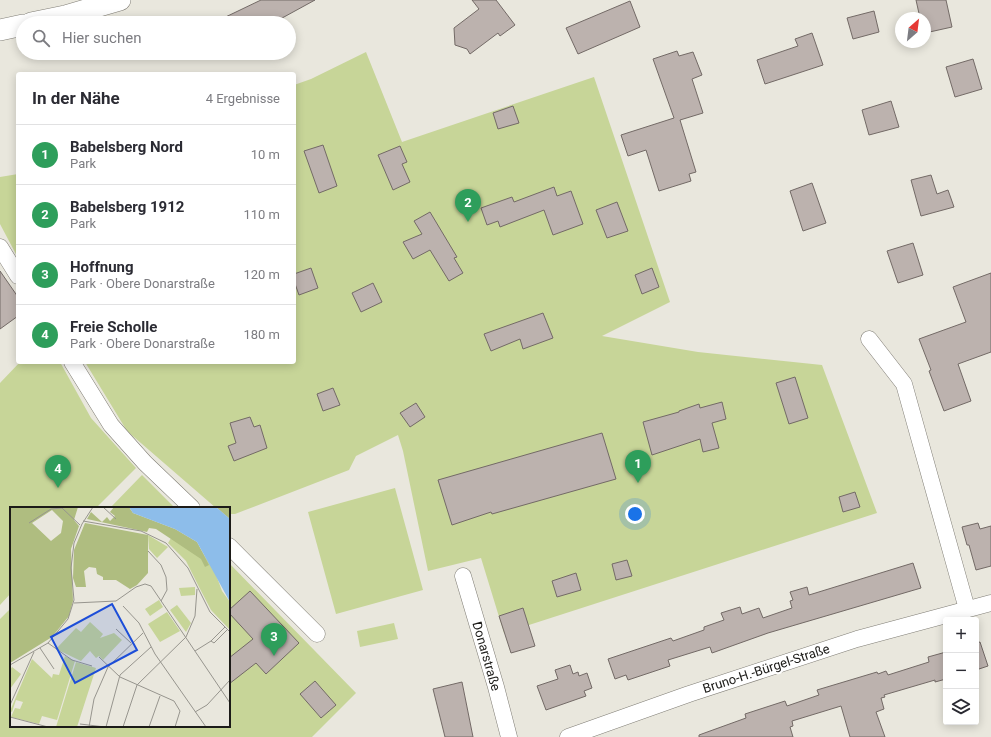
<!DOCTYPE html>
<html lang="de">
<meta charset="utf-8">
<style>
:root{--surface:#fff;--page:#f7f7f7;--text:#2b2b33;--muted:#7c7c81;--line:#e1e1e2;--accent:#7c3aed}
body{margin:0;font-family:Roboto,sans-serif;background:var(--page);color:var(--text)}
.controls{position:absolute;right:12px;bottom:12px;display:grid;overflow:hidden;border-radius:4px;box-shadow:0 2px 10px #0003}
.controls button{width:36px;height:36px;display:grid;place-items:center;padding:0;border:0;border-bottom:1px solid var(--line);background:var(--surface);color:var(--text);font:20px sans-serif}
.compass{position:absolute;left:895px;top:12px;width:36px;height:36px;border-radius:50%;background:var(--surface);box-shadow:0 2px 10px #0003;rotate:28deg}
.you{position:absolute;left:635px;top:514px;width:14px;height:14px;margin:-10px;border:3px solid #fff;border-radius:50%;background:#1a73e8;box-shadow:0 0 0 6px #1a73e833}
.badge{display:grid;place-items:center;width:26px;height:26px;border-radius:50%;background:var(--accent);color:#fff;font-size:13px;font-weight:700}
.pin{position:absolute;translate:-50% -33px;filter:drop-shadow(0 1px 2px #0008)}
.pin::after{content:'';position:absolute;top:21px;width:14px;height:12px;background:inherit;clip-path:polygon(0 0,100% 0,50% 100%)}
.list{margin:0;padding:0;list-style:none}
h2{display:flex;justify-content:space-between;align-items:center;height:52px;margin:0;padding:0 16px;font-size:17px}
h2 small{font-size:13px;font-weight:400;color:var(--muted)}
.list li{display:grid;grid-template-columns:26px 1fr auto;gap:12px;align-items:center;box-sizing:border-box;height:60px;padding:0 16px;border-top:1px solid var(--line)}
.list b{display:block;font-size:15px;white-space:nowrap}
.list p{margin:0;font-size:13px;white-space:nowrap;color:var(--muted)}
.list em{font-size:13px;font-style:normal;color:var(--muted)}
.icon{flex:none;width:22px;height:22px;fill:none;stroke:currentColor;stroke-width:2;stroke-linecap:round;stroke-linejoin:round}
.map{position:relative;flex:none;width:991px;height:737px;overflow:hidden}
.search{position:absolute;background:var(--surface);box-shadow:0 2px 10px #0003;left:16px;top:16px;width:280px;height:44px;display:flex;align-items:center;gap:10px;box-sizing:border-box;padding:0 14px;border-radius:22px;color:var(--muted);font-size:15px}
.panel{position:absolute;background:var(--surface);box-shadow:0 2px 10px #0003;left:16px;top:72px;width:280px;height:292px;border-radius:4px}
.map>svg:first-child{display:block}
</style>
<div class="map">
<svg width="991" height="737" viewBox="0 0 991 737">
<rect width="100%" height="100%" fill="#e9e7dd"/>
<!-- green -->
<path fill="#c7d598" d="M 366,52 L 402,142 L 594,77 L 670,302 L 602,336 L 698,352 L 822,365 L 877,513 L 504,633 L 481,558 L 428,571 L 403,451 L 398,435 L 356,456 L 349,470 L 235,514 L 229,514 L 229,508 L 216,508 L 127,431 L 85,362 L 294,362 L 294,85 L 311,79 Z
M 18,174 L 18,258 L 0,224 L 0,177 Z
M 20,362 L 60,362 L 91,418 L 136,468 L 96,508 L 11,508 L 11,593 L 0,605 L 0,383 Z
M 142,475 L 175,508 L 110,508 Z
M 395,488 L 423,590 L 336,614 L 308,512 Z
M 229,563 L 356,693 L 312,737 L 0,737 L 0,619 L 11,608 L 11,726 L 229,726 Z
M 394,623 L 398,639 L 360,647 L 357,631 Z"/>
<!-- building -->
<path fill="#bcb2ae" stroke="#736a66" d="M 261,0 L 315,0 L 273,23 L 213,23 Z
M 472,0 L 496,0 L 515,25 L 500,36 L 498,33 L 470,54 L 467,49 L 455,45 L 454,28 L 479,9 Z
M 916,0 L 946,0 L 952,27 L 925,33 L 925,18 L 920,18 Z
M 630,1 L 640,27 L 578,54 L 566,28 Z
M 874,11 L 879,32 L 853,39 L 847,18 Z
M 812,33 L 823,65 L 765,84 L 757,60 L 798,46 L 795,39 Z
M 677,51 L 679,56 L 693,52 L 702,75 L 692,79 L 703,113 L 680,120 L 696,172 L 689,174 L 691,181 L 659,191 L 646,150 L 628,156 L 621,135 L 674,118 L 653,59 Z
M 973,59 L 982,89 L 955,97 L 946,67 Z
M 891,101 L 899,127 L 869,135 L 862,110 Z
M 513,106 L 519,123 L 498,129 L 493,113 Z
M 323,145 L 337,186 L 319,193 L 304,151 Z
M 400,146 L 407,162 L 402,164 L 410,182 L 393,190 L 378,155 Z
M 931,175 L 937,194 L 948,190 L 954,207 L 921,216 L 911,180 Z
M 812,183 L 826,223 L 803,231 L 790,191 Z
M 554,187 L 557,196 L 571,191 L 583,224 L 553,235 L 544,210 L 500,227 L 498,221 L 487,225 L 481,208 L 512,197 L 514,202 Z
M 617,202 L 628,231 L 607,238 L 596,210 Z
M 430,212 L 457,257 L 454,258 L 463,273 L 449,281 L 430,250 L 413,259 L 403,242 L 422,234 L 414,221 Z
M 913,243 L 923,275 L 898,283 L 887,251 Z
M 311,268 L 318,288 L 299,295 L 294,281 L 294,274 Z
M 652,268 L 659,287 L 642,294 L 635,275 Z
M 0,271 L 18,297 L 18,316 L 0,329 Z
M 991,273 L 991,352 L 958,364 L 971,401 L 944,411 L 929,371 L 931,370 L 919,339 L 966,322 L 953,287 Z
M 373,283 L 382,302 L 361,312 L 352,293 Z
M 543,313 L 553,338 L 523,349 L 520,339 L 491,351 L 484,334 Z
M 795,377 L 808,418 L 789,424 L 776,383 Z
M 333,388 L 340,405 L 323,411 L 317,394 Z
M 722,402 L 726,419 L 712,423 L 719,448 L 703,452 L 700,439 L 652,455 L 643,422 L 679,412 L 679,411 L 699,404 L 700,408 Z
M 416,403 L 425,417 L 410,427 L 400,413 Z
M 250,417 L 254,427 L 260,425 L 267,448 L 234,461 L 228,446 L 236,443 L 230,423 Z
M 602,433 L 616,479 L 492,514 L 491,512 L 452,525 L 438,480 Z
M 855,492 L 860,507 L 843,512 L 839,497 Z
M 978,523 L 980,529 L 991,526 L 991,566 L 976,570 L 969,545 L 967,545 L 962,527 Z
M 627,560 L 632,576 L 616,580 L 612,564 Z
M 913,563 L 921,588 L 768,633 L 712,653 L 710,647 L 668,660 L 670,666 L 628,680 L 626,675 L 615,679 L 608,659 L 671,638 L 673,641 L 704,630 L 704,627 L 724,620 L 721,613 L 740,607 L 742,614 L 759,608 L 763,618 L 792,608 L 790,601 L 793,600 L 790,592 L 807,587 L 809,595 Z
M 576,573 L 581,590 L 557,597 L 552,581 Z
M 250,591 L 299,643 L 266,674 L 256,663 L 229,684 L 229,658 L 253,639 L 229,613 L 229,610 Z
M 523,608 L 535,646 L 511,653 L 499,616 Z
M 980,642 L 988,666 L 976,670 L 976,643 Z
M 946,652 L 946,679 L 935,682 L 935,680 L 884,695 L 885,697 L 881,698 L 884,709 L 876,712 L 885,737 L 850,737 L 841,706 L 792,721 L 793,726 L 790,727 L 793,737 L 699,737 L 699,735 L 746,718 L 745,714 L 785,701 L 787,706 L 819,695 L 817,690 L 877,672 L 878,674 L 886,671 L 888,675 L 929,662 L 928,657 Z
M 570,665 L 573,674 L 578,672 L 579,676 L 587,673 L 592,688 L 584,691 L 586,696 L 546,710 L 537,686 L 558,679 L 555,670 Z
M 315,681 L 336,705 L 321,718 L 300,694 Z
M 462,682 L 473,737 L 445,737 L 433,689 Z"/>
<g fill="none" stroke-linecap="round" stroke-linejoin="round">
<defs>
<path id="minor" d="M 0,247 L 18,276
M 869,339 L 904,384 L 967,609
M 72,362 L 111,425 L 145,463 L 192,508
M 229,546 L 317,634
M 463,576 L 496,687 L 509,737
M 568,737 L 689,694 L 857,639 L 991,603"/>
<path id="tertiary" d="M 31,23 L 65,16 L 120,0
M 0,30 L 23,25"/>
</defs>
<!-- minor casing -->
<use href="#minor" stroke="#807e76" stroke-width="17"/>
<!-- tertiary casing -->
<use href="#tertiary" stroke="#807e76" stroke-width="22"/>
<!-- minor -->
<use href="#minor" stroke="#fff" stroke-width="16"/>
<!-- tertiary -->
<use href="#tertiary" stroke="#fff" stroke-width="21"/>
</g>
<g text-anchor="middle" stroke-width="4" stroke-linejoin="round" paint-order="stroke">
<!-- street labels -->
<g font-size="13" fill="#1c1b18" stroke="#fff">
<text transform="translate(487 656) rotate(74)" y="5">Donarstraße</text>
<text transform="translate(766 668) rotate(-18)" y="5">Bruno-H.-Bürgel-Straße</text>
</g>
</g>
<!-- overview -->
<g transform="translate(10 507)">
<rect width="220" height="220" fill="#e9e7dd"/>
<path d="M 166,23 L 188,38 L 205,65 L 212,84 L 220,95 L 220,123 L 201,103 L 188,78 L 202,72 L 188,78 L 176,54 L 158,36 ZM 138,28 L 158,40 L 147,51 L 139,42 ZM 185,80 L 185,88 L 171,89 L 169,81 ZM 149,93 L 153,100 L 140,109 L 135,102 ZM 167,98 L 181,116 L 176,125 L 160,103 ZM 157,105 L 170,124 L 150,135 L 138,117 ZM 80,115 L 93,127 L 90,131 L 104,126 L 112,133 L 93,153 L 89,149 L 86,151 L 80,144 L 71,154 L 46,142 L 66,121 L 71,125 ZM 55,149 L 65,154 L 47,213 L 32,209 L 29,217 L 1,210 L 5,201 L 10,202 L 13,195 L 6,193 L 2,205 L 0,204 L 22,152 L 42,171 L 43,167 L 49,168 ZM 66,155 L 86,161 L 67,220 L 46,220 ZM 2,160 L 11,167 L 0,182 L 0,163 Z" fill="#c7d598"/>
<path d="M 0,0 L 68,0 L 64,13 L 69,19 L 61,42 L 63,94 L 59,109 L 42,130 L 0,156 ZM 42,3 L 53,14 L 51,26 L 41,34 L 22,16 ZM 104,0 L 119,0 L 123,6 L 165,22 L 187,35 L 199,58 L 195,60 L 191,52 L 146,22 L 139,21 L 137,25 L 77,12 L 81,5 L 92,15 L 97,10 L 100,14 L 105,9 L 100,5 ZM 206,0 L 220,0 L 220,12 L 214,7 ZM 75,16 L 138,28 L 138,66 L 127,78 L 120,82 L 106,73 L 93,73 L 93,70 L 87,67 L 86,61 L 79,60 L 74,64 L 76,80 L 66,80 L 63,71 L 64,43 Z" fill="#afbd80" fill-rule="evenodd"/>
<path d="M 119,0 L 206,0 L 220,12 L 220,95 L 187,35 L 165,22 L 123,6 Z" fill="#8dbdea"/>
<path fill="none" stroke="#97958e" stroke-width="1" d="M 93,0 L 106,12M 73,14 L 131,24 L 156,36 L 178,61 L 200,105 L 220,125M 19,16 L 41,2 L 52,1 L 70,18M 138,44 L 151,58 L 156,70 L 157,83 L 151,94M 64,96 L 106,94 L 126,80 L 135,77 L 141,79 L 220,196M 113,99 L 129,116 L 145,147 L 196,220M 106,122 L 121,136M 201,134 L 204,136 L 217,123M 38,136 L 62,153 L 82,159M 30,141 L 44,162M 185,144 L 201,134 L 215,120M 89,150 L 110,170 L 164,194 L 170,204 L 165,220M 0,158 L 38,136 L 58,112 L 64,93 L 61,61 L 64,36 L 72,17 L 83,0M 0,198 L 24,145M 185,205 L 197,198 L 220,173M 0,210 L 38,220M 70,217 L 95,220M 79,220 L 84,192 L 98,160 L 133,126M 96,220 L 110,168 L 141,140M 113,220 L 127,178 L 176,130 L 185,109 L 187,82M 139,220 L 150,189"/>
<path fill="#1d4ed8" fill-opacity="0.15" stroke="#1d4ed8" stroke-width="2" d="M 102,97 L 127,143 L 65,176 L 41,130 Z"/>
<rect width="220" height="220" fill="none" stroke="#1c1b18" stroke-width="2"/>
</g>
</svg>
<div class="controls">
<button>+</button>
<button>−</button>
<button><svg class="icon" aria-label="layers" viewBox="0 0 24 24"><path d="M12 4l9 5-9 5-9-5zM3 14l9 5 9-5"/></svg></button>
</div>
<svg class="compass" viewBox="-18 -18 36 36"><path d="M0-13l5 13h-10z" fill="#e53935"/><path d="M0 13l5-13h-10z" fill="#7c7c81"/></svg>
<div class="you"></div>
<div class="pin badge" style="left:638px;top:483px;background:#2e9e5b">1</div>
<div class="pin badge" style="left:468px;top:222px;background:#2e9e5b">2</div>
<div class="pin badge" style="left:274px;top:656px;background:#2e9e5b">3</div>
<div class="pin badge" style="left:58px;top:488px;background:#2e9e5b">4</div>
<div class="search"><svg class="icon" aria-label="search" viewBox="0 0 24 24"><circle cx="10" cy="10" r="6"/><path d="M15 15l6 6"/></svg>Hier suchen</div>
<section class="panel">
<h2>In der Nähe<small>4 Ergebnisse</small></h2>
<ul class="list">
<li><span class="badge" style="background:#2e9e5b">1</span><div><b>Babelsberg Nord</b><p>Park</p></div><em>10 m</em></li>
<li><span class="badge" style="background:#2e9e5b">2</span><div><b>Babelsberg 1912</b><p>Park</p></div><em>110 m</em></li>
<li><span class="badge" style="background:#2e9e5b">3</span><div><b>Hoffnung</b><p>Park · Obere Donarstraße</p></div><em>120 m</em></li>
<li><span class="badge" style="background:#2e9e5b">4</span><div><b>Freie Scholle</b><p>Park · Obere Donarstraße</p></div><em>180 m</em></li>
</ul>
</section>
</div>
